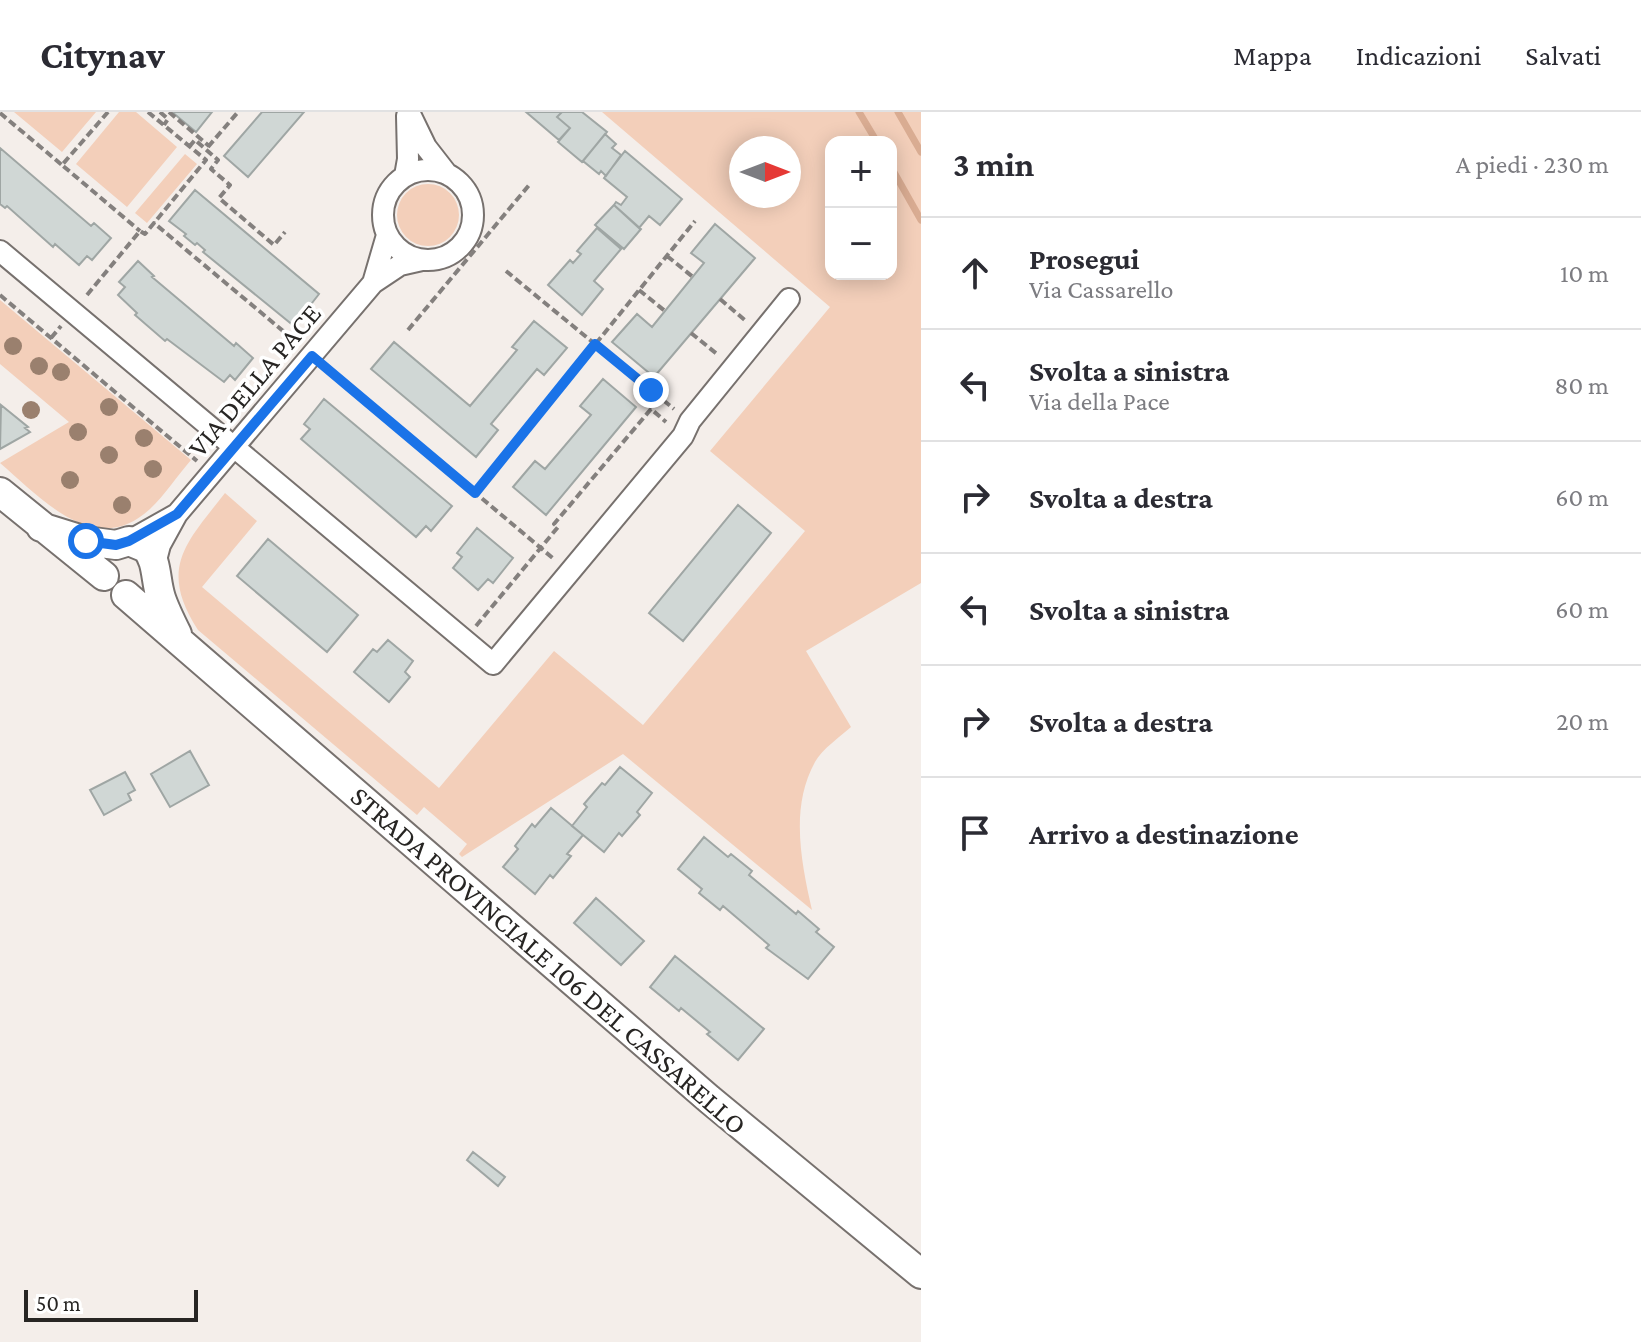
<!DOCTYPE html>
<html lang="it">
<meta charset="utf-8">
<style>
:root{--surface:#fff;--page:#f7f7f7;--text:#2b2b33;--muted:#7c7c81;--line:#e1e1e2}
body{margin:0;font-family:"Crimson Pro",serif;background:var(--page);color:var(--text)}
.controls{position:absolute;right:24px;top:24px;display:grid;overflow:hidden;border-radius:16px;box-shadow:0 4px 20px #0003}
.controls button{width:72px;height:72px;display:grid;place-items:center;padding:0;border:0;border-bottom:2px solid var(--line);background:var(--surface);color:var(--text);font:40px sans-serif}
.compass{position:absolute;left:729px;top:24px;width:72px;height:72px;border-radius:50%;background:var(--surface);box-shadow:0 4px 20px #0003;rotate:90deg}
.scale{position:absolute;left:24px;bottom:20px;width:174px;box-sizing:border-box;padding-left:8px;border:4px solid #272523;border-top:0;font-size:22px;line-height:28px;white-space:nowrap;color:#272523;-webkit-text-stroke:6px #fff;paint-order:stroke}
.stop{position:absolute;width:24px;height:24px;margin:-18px;border:6px solid #1a73e8;border-radius:50%;background:#fff}
.stop.end{background:#1a73e8;border-color:#fff;box-shadow:0 2px 8px #0008}
.list{margin:0;padding:0;list-style:none}
h2{display:flex;justify-content:space-between;align-items:center;height:104px;margin:0;padding:0 32px;font-size:34px}
h2 small{font-size:26px;font-weight:400;color:var(--muted)}
.list li{display:grid;grid-template-columns:52px 1fr auto;gap:24px;align-items:center;box-sizing:border-box;height:112px;padding:0 32px;border-top:2px solid var(--line)}
.list b{display:block;font-size:30px;white-space:nowrap}
.list p{margin:0;font-size:26px;white-space:nowrap;color:var(--muted)}
.list em{font-size:26px;font-style:normal;color:var(--muted)}
.icon{flex:none;width:44px;height:44px;fill:none;stroke:currentColor;stroke-width:2;stroke-linecap:round;stroke-linejoin:round}
.map{position:relative;flex:none;width:921px;height:1230px;overflow:hidden}
header{display:flex;align-items:center;gap:48px;box-sizing:border-box;height:112px;padding:0 40px;background:var(--surface);border-bottom:2px solid var(--line)}
header strong{font-size:38px}
nav{display:flex;gap:44px;margin-inline-start:auto;font-size:28px}
main{display:flex}
aside{flex:1;background:var(--surface)}
.map>svg:first-child{display:block}
</style>
<header>
<strong>Citynav</strong>
<nav><a>Mappa</a><a>Indicazioni</a><a>Salvati</a></nav>
</header>
<main>
<div class="map">
<svg width="921" height="1230" viewBox="0 0 921 1230">
<rect width="100%" height="100%" fill="#f4eeea"/>
<!-- green -->
<path fill="#f3cfba" fill-rule="evenodd" d="M 14,0 L 96,0 L 62,40 Z
M 119,0 L 136,0 L 177,35 L 127,95 L 76,52 Z
M 602,0 L 921,0 L 921,471 L 806,539 L 851,615 C 840,625 822,637 815,650 C 790,695 801,750 812,798 L 623,642 L 462,745 L 459,742 L 467,732 L 424,695 L 417,703 L 198,518 C 158,456 186,431 225,381 L 257,409 L 202,475 L 439,676 L 554,539 L 643,613 L 805,419 L 710,339 L 830,195 ZM 831,30 L 891,30 L 891,162 L 831,162 ZM 741,36 L 789,36 L 789,84 L 741,84 Z
M 185,42 L 197,52 L 147,111 L 135,101 Z
M397 103a31 31 0 1 1 62 0a31 31 0 1 1-62 0Z
M 0,188 L 191,348 C 177,364 165,383 150,397 C 95,448 41,386 0,351 L 69,310 L 0,252 Z"/>
<g fill="none" stroke-linecap="round" stroke-linejoin="round">
<!-- stream -->
<path stroke="#d9ac92" stroke-width="7" d="M 859,0 L 877,30
M 898,0 L 921,40
M 891,55 L 921,108"/>
</g>
<!-- building -->
<path fill="#d0d7d5" stroke="#9fa6a4" stroke-width="2" d="M 172,0 L 212,0 L 196,20 Z
M 262,0 L 304,0 L 248,65 L 224,44 Z
M 526,0 L 562,0 L 557,5 L 570,16 L 559,28 Z
M 562,0 L 582,0 L 607,20 L 582,50 L 558,30 L 570,16 L 557,5 Z
M 605,22 L 616,32 L 612,36 L 621,43 L 606,64 L 601,59 L 599,62 L 583,49 Z
M 0,36 L 91,114 L 94,111 L 111,126 L 92,148 L 87,144 L 79,153 L 55,132 L 53,135 L 7,94 L 5,96 L 0,92 Z
M 625,39 L 682,87 L 660,113 L 649,104 L 639,116 L 614,93 L 616,90 L 621,93 L 627,85 L 604,66 Z
M 195,78 L 319,182 L 294,214 L 203,140 L 205,138 L 197,131 L 195,133 L 184,124 L 186,122 L 169,109 Z
M 614,93 L 641,117 L 624,137 L 595,113 Z
M 715,112 L 755,146 L 654,265 L 612,230 L 637,202 L 652,215 L 704,151 L 691,141 Z
M 597,116 L 621,137 L 594,169 L 603,177 L 582,203 L 548,173 L 570,148 L 573,151 L 581,142 L 577,139 Z
M 138,149 L 154,164 L 152,165 L 234,234 L 236,231 L 253,246 L 235,268 L 230,263 L 224,270 L 167,227 L 165,229 L 135,203 L 137,201 L 118,183 L 125,175 L 119,170 Z
M 534,209 L 567,236 L 544,263 L 537,257 L 491,312 L 498,318 L 476,345 L 371,257 L 394,230 L 470,294 L 517,238 L 512,235 Z
M 603,267 L 636,295 L 546,403 L 513,375 L 535,349 L 545,357 L 591,303 L 580,294 Z
M 324,287 L 452,394 L 431,419 L 426,414 L 416,425 L 301,327 L 310,317 L 304,312 Z
M 1,293 L 28,315 L 25,316 L 30,320 L 0,337 Z
M 738,393 L 771,421 L 683,529 L 649,501 Z
M 477,416 L 513,446 L 493,471 L 488,467 L 478,478 L 453,456 L 462,445 L 457,441 Z
M 268,427 L 358,503 L 327,540 L 237,464 Z
M 388,528 L 413,549 L 405,560 L 410,565 L 389,590 L 354,560 L 373,537 L 377,540 Z
M 190,639 L 209,673 L 170,695 L 151,662 Z
M 620,655 L 652,681 L 637,700 L 640,703 L 622,724 L 619,721 L 604,740 L 572,714 L 587,695 L 584,692 L 602,671 L 605,673 Z
M 125,660 L 135,678 L 128,682 L 131,688 L 104,703 L 90,678 Z
M 551,696 L 583,723 L 567,742 L 571,744 L 553,766 L 550,763 L 535,782 L 503,755 L 518,737 L 515,734 L 532,712 L 535,715 Z
M 704,725 L 728,745 L 731,742 L 752,759 L 749,763 L 796,802 L 798,799 L 819,817 L 816,820 L 834,835 L 808,867 L 766,836 L 769,833 L 723,794 L 720,798 L 699,781 L 702,777 L 678,757 Z
M 596,786 L 644,829 L 621,853 L 574,811 Z
M 675,844 L 764,917 L 738,948 L 707,922 L 710,920 L 681,896 L 679,899 L 650,875 Z
M 473,1040 L 505,1065 L 498,1074 L 467,1048 Z"/>
<g fill="none" stroke-linecap="round" stroke-linejoin="round">
<defs>
<path id="street" d="M 409,0 L 426,35 L 447,62
M383 103a45 45 0 1 1 90 0a45 45 0 1 1-90 0Z
M 405,64 L 408,47 L 407,4
M 387,123 L 373,171 L 400,153 L 422,148
M 0,139 L 493,552 L 683,324 L 690,309 L 789,187
M 129,429 L 177,402
M 155,452 L 160,433 L 177,402 L 373,171"/>
<path id="secondary" d="M 0,380 L 104,464
M 41,415 L 86,429 L 116,433 L 129,429 L 146,436 C 158,450 155,468 161,486 C 165,498 171,510 177,522
M 126,483 L 709,987 L 921,1162"/>
</defs>
<!-- street casing -->
<use href="#street" stroke="#77716e" stroke-width="24"/>
<!-- secondary casing -->
<use href="#secondary" stroke="#77716e" stroke-width="32"/>
<!-- path -->
<path stroke="#84807e" stroke-width="4" stroke-dasharray="8 4" stroke-linecap="butt" d="M 108,0 L 62,53 L 140,119
M 148,0 L 206,48 L 154,111
M 160,0 L 168,7 L 164,13
M 169,0 L 209,34
M 0,1 L 62,53
M 189,35 L 195,28 L 218,48 L 211,57 L 230,73 L 219,86 L 274,133 L 285,120
M 208,35 L 238,0
M 667,144 L 693,165
M 506,159 L 674,297
M 639,178 L 665,199
M 0,183 L 197,349
M 87,183 L 140,119 L 145,122 L 154,111 L 295,229
M 720,187 L 746,209
M 408,218 L 530,72
M 691,221 L 717,242
M 51,226 L 61,214
M 326,255 L 555,448
M 475,381 L 695,109
M 476,514 L 558,415 L 554,412 L 651,297 L 666,310"/>
<!-- street -->
<use href="#street" stroke="#fff" stroke-width="20"/>
<!-- secondary -->
<use href="#secondary" stroke="#fff" stroke-width="28"/>
</g>
<!-- trees -->
<g fill="#9a806e">
<circle cx="13" cy="234" r="9"/>
<circle cx="39" cy="254" r="9"/>
<circle cx="61" cy="260" r="9"/>
<circle cx="109" cy="295" r="9"/>
<circle cx="31" cy="298" r="9"/>
<circle cx="78" cy="320" r="9"/>
<circle cx="144" cy="326" r="9"/>
<circle cx="109" cy="343" r="9"/>
<circle cx="153" cy="357" r="9"/>
<circle cx="70" cy="368" r="9"/>
<circle cx="122" cy="393" r="9"/>
</g>
<g fill="none" stroke-linecap="round" stroke-linejoin="round">
<!-- route -->
<path stroke="#1a73e8" stroke-width="10" d="M 86,429 L 116,433 L 129,429 L 177,402 L 312,244 L 475,381 L 595,232 L 651,278"/>
</g>
<g text-anchor="middle" stroke-width="7" stroke-linejoin="round" paint-order="stroke">
<!-- street labels -->
<g font-size="28" fill="#272523" stroke="#fff">
<text transform="translate(254 268) rotate(-50)" y="10">VIA DELLA PACE</text>
<text transform="translate(549 848) rotate(41)" y="10">STRADA PROVINCIALE 106 DEL CASSARELLO</text>
</g>
</g>
</svg>
<div class="controls">
<button>+</button>
<button>−</button>
</div>
<svg class="compass" viewBox="-18 -18 36 36"><path d="M0-13l5 13h-10z" fill="#e53935"/><path d="M0 13l5-13h-10z" fill="#7c7c81"/></svg>
<div class="scale">50 m</div>
<div class="stop" style="left:86px;top:429px"></div>
<div class="stop end" style="left:651px;top:278px"></div>
</div>
<aside>
<h2>3 min<small>A piedi · 230 m</small></h2>
<ul class="list">
<li><svg class="icon" aria-label="ahead" viewBox="0 0 24 24"><path d="M12 20V5M6 11l6-6 6 6"/></svg><div><b>Prosegui</b><p>Via Cassarello</p></div><em>10 m</em></li>
<li><svg class="icon" aria-label="left" viewBox="0 0 24 24"><path d="M17 20v-9H6M10 6l-5 5 5 5"/></svg><div><b>Svolta a sinistra</b><p>Via della Pace</p></div><em>80 m</em></li>
<li><svg class="icon" aria-label="right" viewBox="0 0 24 24"><path d="M7 20v-9h11M14 6l5 5-5 5"/></svg><div><b>Svolta a destra</b></div><em>60 m</em></li>
<li><svg class="icon" aria-label="left" viewBox="0 0 24 24"><path d="M17 20v-9H6M10 6l-5 5 5 5"/></svg><div><b>Svolta a sinistra</b></div><em>60 m</em></li>
<li><svg class="icon" aria-label="right" viewBox="0 0 24 24"><path d="M7 20v-9h11M14 6l5 5-5 5"/></svg><div><b>Svolta a destra</b></div><em>20 m</em></li>
<li><svg class="icon" aria-label="arrive" viewBox="0 0 24 24"><path d="M6 21V4h12l-3 4 3 4H6"/></svg><div><b>Arrivo a destinazione</b></div></li>
</ul>
</aside>
</main>
